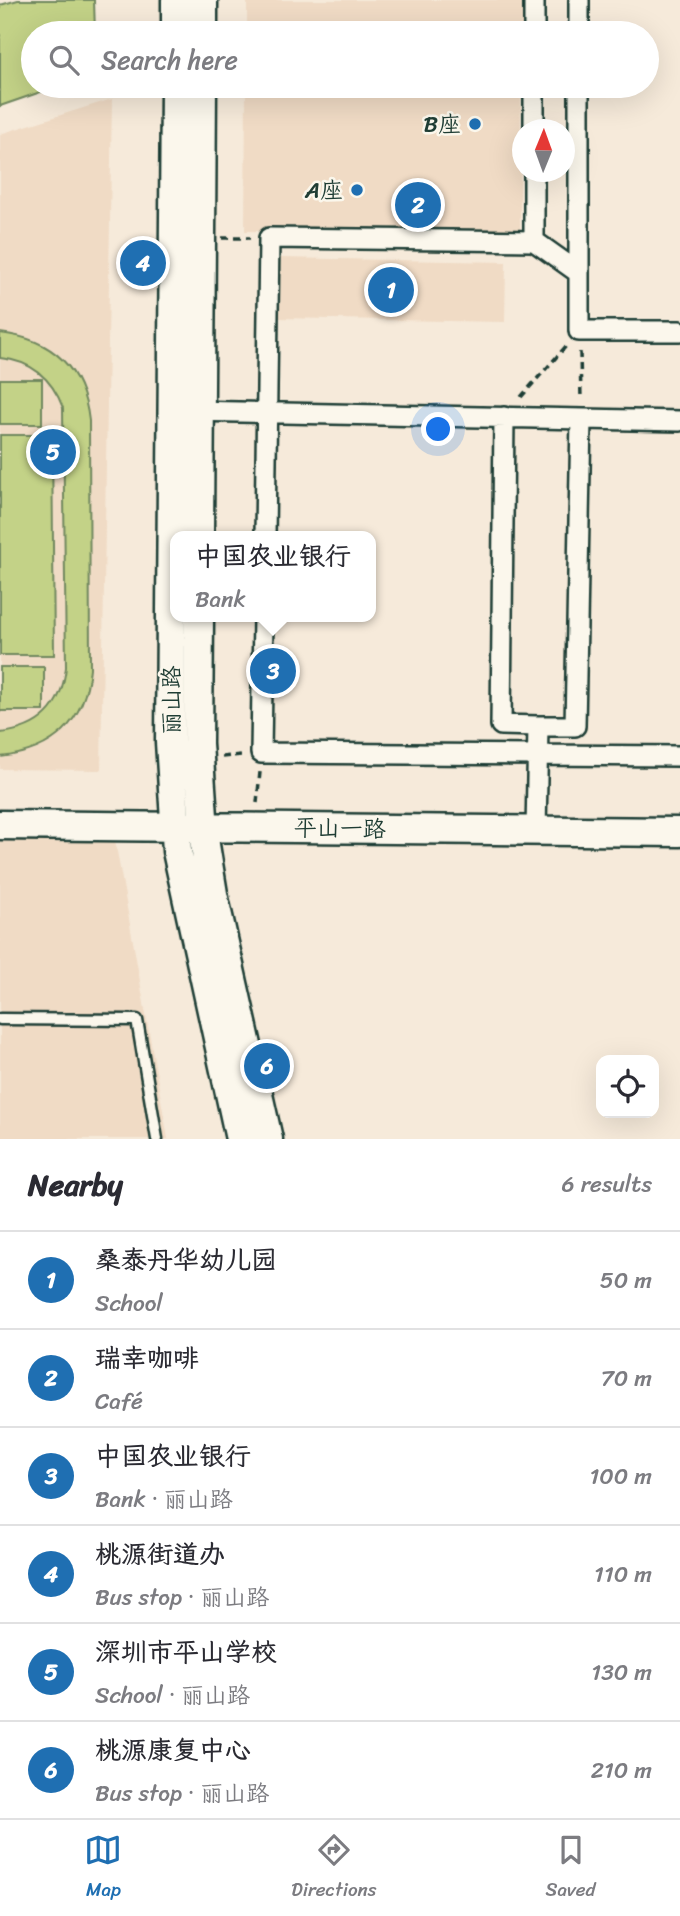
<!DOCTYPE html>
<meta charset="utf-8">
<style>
:root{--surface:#fff;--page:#f2f2f3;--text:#2b2b33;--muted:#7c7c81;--line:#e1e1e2;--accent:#1f6fb2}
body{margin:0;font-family:Sriracha,"LXGW WenKai TC",sans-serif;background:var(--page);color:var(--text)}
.controls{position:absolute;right:21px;bottom:21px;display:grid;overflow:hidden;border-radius:14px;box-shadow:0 7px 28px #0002}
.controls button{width:63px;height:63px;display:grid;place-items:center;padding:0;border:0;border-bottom:2px solid var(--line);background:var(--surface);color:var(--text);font:35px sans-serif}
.compass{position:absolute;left:512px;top:119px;width:63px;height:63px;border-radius:50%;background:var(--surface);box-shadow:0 7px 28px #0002;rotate:1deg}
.you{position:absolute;left:439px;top:430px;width:24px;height:24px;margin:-18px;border:5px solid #fff;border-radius:50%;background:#1a73e8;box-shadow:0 0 0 10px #1a73e833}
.badge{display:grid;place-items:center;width:46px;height:46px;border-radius:50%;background:var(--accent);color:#fff;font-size:23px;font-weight:700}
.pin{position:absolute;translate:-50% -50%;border:4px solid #fff;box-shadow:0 2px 7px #0006}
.popup{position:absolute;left:170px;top:531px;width:206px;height:91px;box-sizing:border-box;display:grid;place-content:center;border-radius:14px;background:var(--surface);filter:drop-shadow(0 2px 5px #0005);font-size:23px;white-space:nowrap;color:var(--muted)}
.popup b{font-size:26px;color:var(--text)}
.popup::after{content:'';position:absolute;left:50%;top:100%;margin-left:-14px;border:14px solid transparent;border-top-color:var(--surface)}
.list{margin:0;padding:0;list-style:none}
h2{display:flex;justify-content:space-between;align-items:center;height:91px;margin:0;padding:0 28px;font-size:30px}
h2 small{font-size:23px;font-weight:400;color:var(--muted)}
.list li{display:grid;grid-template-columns:46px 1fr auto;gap:21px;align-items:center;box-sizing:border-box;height:98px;padding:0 28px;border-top:2px solid var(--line)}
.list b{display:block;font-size:26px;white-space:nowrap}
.list p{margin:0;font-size:23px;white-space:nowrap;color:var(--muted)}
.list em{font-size:23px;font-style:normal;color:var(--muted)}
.icon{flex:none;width:38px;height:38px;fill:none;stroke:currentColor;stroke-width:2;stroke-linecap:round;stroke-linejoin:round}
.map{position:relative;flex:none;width:680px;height:1139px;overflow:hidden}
.search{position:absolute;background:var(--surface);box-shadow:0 7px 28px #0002;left:21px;right:21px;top:21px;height:77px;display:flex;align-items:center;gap:18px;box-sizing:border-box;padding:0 24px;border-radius:38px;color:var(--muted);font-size:26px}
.sheet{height:679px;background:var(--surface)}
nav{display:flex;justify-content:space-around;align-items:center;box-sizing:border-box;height:98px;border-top:2px solid var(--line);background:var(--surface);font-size:19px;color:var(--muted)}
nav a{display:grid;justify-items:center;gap:4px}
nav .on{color:var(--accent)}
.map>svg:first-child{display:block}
</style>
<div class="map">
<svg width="680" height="1139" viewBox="0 0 680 1139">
<rect width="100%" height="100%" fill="#f6eada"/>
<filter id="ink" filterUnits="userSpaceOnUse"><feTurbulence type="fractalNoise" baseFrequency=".0143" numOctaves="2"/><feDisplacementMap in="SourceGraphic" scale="14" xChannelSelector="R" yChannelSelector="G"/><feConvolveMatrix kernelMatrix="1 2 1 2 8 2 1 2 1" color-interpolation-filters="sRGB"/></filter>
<g filter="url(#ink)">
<!-- built -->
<path fill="#f0dbc5" d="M 247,0 L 522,0 L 522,33 L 247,33 Z
M 246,86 L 521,86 L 520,234 L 245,231 Z
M 112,99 L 101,770 L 0,769 L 0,134 Z
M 278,258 L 506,262 L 505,322 L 276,318 Z
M 0,840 L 115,840 L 168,1139 L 0,1139 Z"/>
<!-- green -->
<path fill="#c3d287" stroke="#71885e" stroke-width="2" d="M 18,0 L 94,0 L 95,33 L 33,33 L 33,86 L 58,86 L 0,106 L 0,5 Z
M 0,333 C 53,339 83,368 89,421 L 90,668 C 85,723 54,751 0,757 L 0,733 C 40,729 62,707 66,667 L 63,408 C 52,378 32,361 0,358 Z
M 0,379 L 42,379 L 42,424 L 0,424 Z
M 0,435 L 52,435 L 54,655 L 0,655 Z
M 0,667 L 44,667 L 44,711 L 0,711 Z"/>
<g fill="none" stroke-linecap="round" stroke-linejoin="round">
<defs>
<path id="lane" d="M 0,1019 L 137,1020 L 157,1139"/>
<path id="street" d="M 534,0 L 534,33
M 579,33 L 579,0
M 534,86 L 534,130
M 534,172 L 534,241 L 579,273 L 579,331 L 680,331
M 579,273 L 579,86
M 188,411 L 680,421
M 504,417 L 501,725 L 538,726 L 536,831
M 265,536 L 269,238 L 534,241
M 263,617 L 261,753 L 680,756
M 538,726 L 575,726 L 581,419"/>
<path id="secondary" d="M 176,33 L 176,0
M 203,33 L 203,0
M 175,86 L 170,742 L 177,851 L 240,1139
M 199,536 L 202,86
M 199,617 L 198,744 L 205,845 L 213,894 L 268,1139
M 0,825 L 680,832"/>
</defs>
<!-- lane casing -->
<use href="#lane" stroke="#1f3d34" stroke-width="15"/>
<!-- street casing -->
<use href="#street" stroke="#1f3d34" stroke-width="24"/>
<!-- secondary casing -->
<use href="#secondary" stroke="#1f3d34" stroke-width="33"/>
<!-- path -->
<path stroke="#1f3d34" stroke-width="3.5" stroke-dasharray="7 5" stroke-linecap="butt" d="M 222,238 L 250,238
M 580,352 L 581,400
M 521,397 L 567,345
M 222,757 L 242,755
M 257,803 L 260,772"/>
<!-- lane -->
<use href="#lane" stroke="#fbf7ec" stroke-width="10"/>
<!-- street -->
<use href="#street" stroke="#fbf7ec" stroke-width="19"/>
<!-- secondary -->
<use href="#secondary" stroke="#fbf7ec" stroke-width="28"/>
</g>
</g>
<!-- markers -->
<g fill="#1f6fb2" stroke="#fbf7ec" stroke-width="2.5">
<circle cx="475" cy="124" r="7"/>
<circle cx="357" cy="190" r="7"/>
</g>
<g text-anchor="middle" stroke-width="5" stroke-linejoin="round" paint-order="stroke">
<!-- poi labels -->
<g font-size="23" fill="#1f3d34" stroke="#fbf7ec" text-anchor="end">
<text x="461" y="132">B座</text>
<text x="343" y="198">A座</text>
</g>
<!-- street labels -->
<g font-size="23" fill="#1f3d34" stroke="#fbf7ec">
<text transform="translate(171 700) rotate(-90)" y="8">丽山路</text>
<text transform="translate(340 828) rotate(1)" y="8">平山一路</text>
</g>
</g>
</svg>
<div class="controls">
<button><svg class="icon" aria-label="locate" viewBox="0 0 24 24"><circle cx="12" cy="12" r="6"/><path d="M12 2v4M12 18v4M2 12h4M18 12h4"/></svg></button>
</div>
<svg class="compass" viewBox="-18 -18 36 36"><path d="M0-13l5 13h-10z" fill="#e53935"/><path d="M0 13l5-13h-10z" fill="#7c7c81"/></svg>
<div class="you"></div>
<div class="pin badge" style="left:391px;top:290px">1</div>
<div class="pin badge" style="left:418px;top:205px">2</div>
<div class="pin badge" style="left:273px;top:671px">3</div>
<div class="popup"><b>中国农业银行</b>Bank</div>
<div class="pin badge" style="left:143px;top:263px">4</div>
<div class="pin badge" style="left:53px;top:452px">5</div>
<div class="pin badge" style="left:267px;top:1066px">6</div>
<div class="search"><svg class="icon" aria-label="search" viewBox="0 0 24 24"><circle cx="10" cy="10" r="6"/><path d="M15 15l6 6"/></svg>Search here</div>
</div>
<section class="sheet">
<h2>Nearby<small>6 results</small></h2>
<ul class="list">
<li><span class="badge">1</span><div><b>桑泰丹华幼儿园</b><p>School</p></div><em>50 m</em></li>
<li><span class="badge">2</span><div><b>瑞幸咖啡</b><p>Café</p></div><em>70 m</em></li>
<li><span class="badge">3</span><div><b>中国农业银行</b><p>Bank · 丽山路</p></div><em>100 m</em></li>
<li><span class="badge">4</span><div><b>桃源街道办</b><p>Bus stop · 丽山路</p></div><em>110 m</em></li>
<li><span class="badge">5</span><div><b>深圳市平山学校</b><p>School · 丽山路</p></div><em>130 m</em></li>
<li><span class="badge">6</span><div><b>桃源康复中心</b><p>Bus stop · 丽山路</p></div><em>210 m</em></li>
</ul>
</section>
<nav>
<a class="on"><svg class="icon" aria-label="map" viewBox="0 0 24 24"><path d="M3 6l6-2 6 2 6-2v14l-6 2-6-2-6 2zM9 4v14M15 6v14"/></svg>Map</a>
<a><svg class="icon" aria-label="directions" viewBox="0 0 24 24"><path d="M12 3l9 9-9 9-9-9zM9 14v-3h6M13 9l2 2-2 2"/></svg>Directions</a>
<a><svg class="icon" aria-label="saved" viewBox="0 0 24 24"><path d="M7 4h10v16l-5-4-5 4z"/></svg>Saved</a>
</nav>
